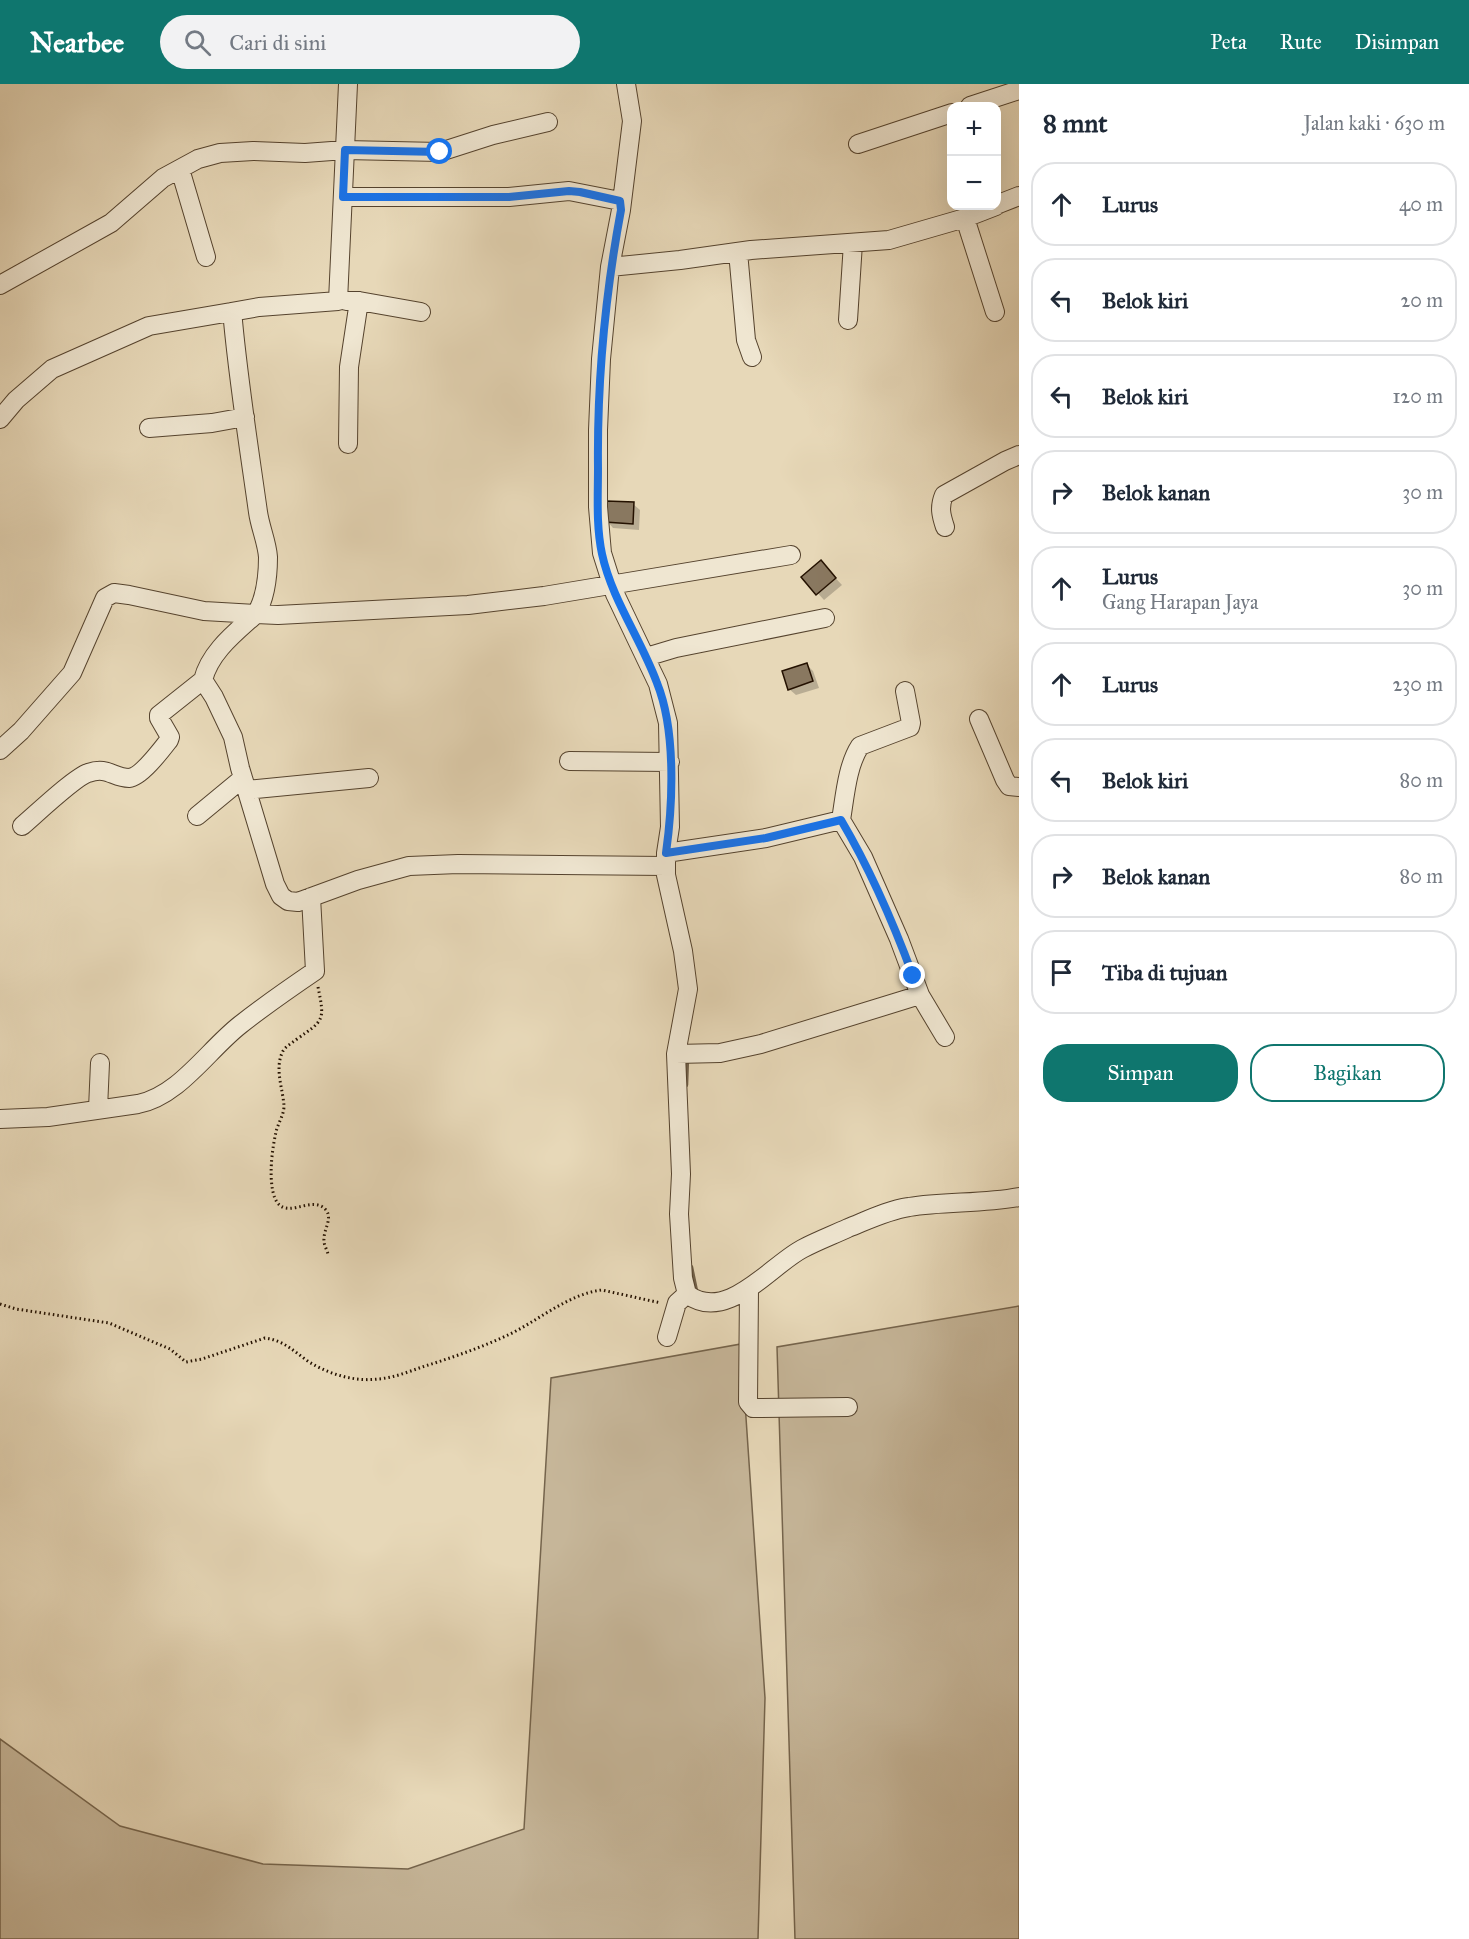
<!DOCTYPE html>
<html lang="id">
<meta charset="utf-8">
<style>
:root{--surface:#fff;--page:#f2f2f3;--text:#1f2937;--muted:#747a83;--line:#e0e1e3;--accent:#0f766e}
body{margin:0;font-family:"IM FELL Great Primer",serif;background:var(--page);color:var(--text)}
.controls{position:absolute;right:18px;top:18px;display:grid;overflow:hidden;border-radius:12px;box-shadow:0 6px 24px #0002}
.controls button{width:54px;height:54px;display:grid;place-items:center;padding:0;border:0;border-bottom:2px solid var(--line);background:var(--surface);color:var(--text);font:30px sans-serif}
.stop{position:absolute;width:18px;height:18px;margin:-14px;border:4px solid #1a73e8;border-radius:50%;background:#fff}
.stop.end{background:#1a73e8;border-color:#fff;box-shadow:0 2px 6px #0008}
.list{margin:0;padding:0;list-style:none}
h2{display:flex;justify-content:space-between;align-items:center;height:78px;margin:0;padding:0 24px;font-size:26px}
h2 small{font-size:20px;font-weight:400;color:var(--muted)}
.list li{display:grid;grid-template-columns:39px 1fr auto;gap:18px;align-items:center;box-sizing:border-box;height:84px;margin:0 12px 12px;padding:0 12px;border:2px solid var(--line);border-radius:24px}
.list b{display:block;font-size:22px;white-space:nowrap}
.list p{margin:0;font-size:20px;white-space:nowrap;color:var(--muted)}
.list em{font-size:20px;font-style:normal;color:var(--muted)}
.actions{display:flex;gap:12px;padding:18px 24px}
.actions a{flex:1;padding:14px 0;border:2px solid var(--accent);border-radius:24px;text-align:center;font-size:21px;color:var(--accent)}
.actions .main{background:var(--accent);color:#fff}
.icon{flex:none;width:33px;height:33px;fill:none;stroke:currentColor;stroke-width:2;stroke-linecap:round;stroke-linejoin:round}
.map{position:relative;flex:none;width:1019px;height:1855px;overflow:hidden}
header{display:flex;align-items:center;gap:36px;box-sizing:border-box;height:84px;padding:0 30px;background:var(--accent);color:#fff}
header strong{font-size:28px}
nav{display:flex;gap:33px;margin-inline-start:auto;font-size:21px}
.search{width:420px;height:54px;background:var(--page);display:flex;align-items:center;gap:15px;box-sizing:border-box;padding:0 21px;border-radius:33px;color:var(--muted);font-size:22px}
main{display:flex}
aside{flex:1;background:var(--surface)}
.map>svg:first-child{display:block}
</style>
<header>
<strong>Nearbee</strong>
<div class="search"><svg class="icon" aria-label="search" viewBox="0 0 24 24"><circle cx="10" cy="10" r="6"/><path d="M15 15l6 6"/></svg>Cari di sini</div>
<nav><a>Peta</a><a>Rute</a><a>Disimpan</a></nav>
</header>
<main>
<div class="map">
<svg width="1019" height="1855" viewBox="0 0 1019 1855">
<rect width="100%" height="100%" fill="#e7d8b8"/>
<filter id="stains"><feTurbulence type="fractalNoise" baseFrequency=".00333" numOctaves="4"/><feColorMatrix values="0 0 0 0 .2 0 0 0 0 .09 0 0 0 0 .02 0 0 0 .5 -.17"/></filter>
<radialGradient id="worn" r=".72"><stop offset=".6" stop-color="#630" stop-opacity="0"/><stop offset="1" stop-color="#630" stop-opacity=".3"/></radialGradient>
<!-- green -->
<path fill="#c6b699" stroke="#75644c" stroke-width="1.5" d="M 1019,1222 L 1019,1855 L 795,1855 L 777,1263 Z
M 741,1260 L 765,1614 L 758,1855 L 0,1855 L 0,1655 L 120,1742 L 263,1780 L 408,1785 L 524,1745 L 551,1294 Z"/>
<!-- shadow -->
<path fill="#0003" d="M 633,420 L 640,426 L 639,446 L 613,444 L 607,437 Z
M 827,485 L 842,501 L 824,516 L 803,493 Z
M 807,581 L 813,587 L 819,604 L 796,611 L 789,605 Z"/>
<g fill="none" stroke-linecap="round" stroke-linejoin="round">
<!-- stream -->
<path stroke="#716049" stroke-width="4.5" d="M 686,1001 L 687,974
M 691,1183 L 696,1207"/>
</g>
<!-- building -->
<path fill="#897860" stroke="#241100" stroke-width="1.5" d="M 606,417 L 634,418 L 633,440 L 605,438 Z
M 821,476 L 836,494 L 816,511 L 801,493 Z
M 807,579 L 813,597 L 788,606 L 782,587 Z"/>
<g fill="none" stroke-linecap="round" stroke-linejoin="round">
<defs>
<path id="minor" d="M 348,0 L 338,217 L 259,223 L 231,228 L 233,237 C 239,301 249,364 258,428 C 260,443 267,458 268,473 C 268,493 266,513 256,530 L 278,531 L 468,521 L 544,512 L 791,471
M 626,0 L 632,37 L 621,126 L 610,183 L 601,275 L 598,346 L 598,423 L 602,469 L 615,510 L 658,600 L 668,639 L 670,743 L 666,769 L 666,791 L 683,867 L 688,905 L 676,970 L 681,1090 L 679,1130 L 683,1194 L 687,1210 C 726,1240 770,1182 802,1165 C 817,1157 833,1151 848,1144 C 868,1136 888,1126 909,1123 C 945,1117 983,1120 1019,1113
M 970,22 L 1019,6
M 858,60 L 952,29
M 180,85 L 206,173
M 343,113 L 509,113 L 569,107 L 620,117
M 996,121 L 1019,112
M 965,134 L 995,228
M 738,168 L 746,256 L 752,273
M 610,183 L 680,176 L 751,166 L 889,156 L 965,134 L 996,122
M 0,201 L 111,139 L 163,94 L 198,75 L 220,69 L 253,67 L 305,69 L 345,66 L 440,68 L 493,51 L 548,38
M 346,217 L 359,217 L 421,228
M 848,236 L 853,159
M 0,335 L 16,316 L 52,285 L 149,242 L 231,228
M 149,344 L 212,339 L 245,333
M 348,360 L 349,283 L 359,217
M 945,443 C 941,431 939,423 944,411 L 1005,377 L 1019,371
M 256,530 C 235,549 210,568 203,596 L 214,613 L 233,653 L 240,684 L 275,800 L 281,812 L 288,817 L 298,818 L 358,796 L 409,782 L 458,780 L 666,782
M 646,573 L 676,564 L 825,534
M 905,607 L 911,639 L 910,643 L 860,662 C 847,682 845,712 841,736 L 863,773 L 899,855 L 920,911 L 945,953
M 979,635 L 1005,696 L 1009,702 L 1019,703
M 0,666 L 21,647 L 72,589 L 105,514 L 114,509 L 129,511 L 204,527 L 256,530
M 569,677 L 670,678
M 247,706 L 369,694
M 197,732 L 243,694
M 22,742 C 35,731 75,693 88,689 C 108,682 113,694 129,694 C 141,693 162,665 169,656 L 170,653 L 159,634 L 159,631 L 203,596
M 666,769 L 766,754 L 841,736
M 676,970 L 720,969 L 761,960 L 920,911
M 98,1025 L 100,979
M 0,1035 L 48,1033 L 138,1020 C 179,1012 208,966 240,941 C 264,922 290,904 315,887 L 311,813
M 749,1205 L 748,1318 L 753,1324 L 848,1323
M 667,1253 L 677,1219 L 687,1210"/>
</defs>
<!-- minor casing -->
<use href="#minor" stroke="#55432e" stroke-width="20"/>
<!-- path -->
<path stroke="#241100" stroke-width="3" stroke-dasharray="1.5 3" stroke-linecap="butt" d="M 318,903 C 325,937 324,936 297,955 C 292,959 286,962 283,967 C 274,984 283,1005 284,1022 C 284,1031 278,1039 276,1048 C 272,1066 269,1090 273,1108 C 281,1143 311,1108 326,1126 C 333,1135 323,1146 324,1157 C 324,1161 327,1166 328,1170
M 0,1220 L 16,1225 L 109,1239 L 170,1265 L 186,1278 L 202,1275 L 265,1254 C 283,1256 295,1268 309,1278 C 329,1290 354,1298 378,1295 C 393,1294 408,1288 422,1283 C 451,1274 480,1264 508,1251 C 538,1237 568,1210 602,1206 L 661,1219"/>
<!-- minor -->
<use href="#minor" stroke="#efe6d1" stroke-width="18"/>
</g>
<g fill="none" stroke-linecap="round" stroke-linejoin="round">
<!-- route -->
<path stroke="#1a73e8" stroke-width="8" d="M 440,68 L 345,66 L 343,113 L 509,113 L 569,107 L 580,108 L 620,117 L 621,126 C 605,212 597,297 598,384 C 598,412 596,442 602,470 C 612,516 641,555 657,599 C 676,646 673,719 666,769 L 766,754 L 841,736 C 870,785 893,838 913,892"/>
</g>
<rect width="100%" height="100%" filter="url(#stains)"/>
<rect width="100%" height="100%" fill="url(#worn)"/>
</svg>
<div class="controls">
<button>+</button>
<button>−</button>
</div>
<div class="stop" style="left:440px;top:68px"></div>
<div class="stop end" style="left:913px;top:892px"></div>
</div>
<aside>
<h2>8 mnt<small>Jalan kaki · 630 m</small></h2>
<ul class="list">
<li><svg class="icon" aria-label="ahead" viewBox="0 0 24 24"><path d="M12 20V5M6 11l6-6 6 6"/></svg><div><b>Lurus</b></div><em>40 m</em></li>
<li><svg class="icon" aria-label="left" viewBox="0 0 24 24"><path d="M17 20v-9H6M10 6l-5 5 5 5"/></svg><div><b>Belok kiri</b></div><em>20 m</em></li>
<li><svg class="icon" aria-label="left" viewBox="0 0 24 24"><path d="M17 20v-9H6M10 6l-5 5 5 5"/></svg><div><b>Belok kiri</b></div><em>120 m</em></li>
<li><svg class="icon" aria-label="right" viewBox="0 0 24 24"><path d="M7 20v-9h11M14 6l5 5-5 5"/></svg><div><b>Belok kanan</b></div><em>30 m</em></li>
<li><svg class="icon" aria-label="ahead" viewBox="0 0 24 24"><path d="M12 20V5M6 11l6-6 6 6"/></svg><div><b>Lurus</b><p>Gang Harapan Jaya</p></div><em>30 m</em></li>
<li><svg class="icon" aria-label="ahead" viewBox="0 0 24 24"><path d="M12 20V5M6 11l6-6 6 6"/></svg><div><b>Lurus</b></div><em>230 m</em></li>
<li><svg class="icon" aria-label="left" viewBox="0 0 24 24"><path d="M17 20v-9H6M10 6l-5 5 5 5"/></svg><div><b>Belok kiri</b></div><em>80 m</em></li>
<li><svg class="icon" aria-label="right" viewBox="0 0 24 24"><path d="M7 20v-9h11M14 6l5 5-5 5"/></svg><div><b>Belok kanan</b></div><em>80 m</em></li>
<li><svg class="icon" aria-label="arrive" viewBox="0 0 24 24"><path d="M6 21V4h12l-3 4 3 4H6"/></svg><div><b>Tiba di tujuan</b></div></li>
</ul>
<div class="actions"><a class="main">Simpan</a><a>Bagikan</a></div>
</aside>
</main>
